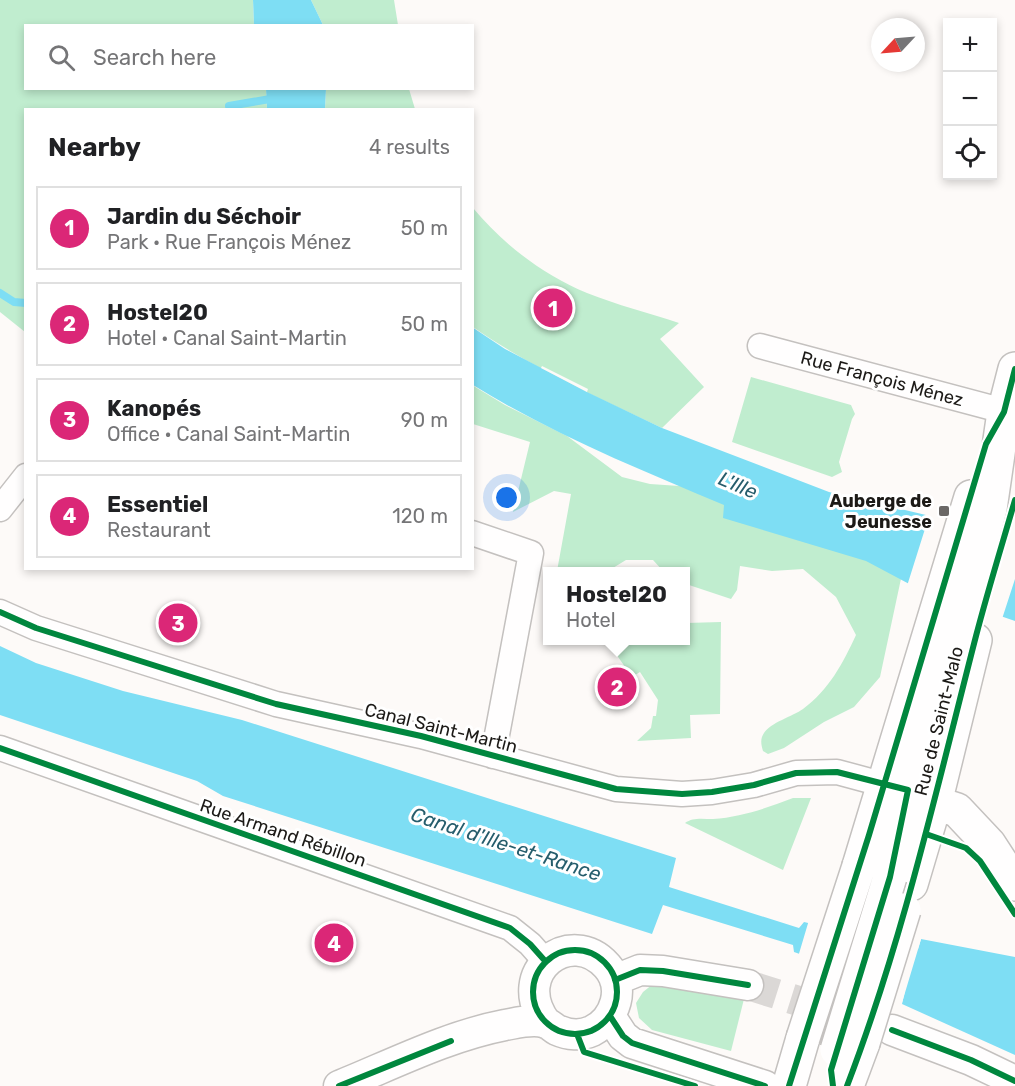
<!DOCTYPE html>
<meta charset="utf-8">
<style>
:root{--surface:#fff;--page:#f6f6f6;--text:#202124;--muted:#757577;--line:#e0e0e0;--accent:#db2777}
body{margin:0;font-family:Rubik,sans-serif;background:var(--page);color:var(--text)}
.controls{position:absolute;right:18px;top:18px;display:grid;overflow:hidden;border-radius:0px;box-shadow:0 3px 9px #0003}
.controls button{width:54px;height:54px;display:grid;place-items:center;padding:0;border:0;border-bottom:2px solid var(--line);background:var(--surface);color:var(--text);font:30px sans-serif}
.compass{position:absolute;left:871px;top:18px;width:54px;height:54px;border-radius:50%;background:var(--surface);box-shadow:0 3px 9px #0003;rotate:244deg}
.you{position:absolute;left:507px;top:498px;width:21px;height:21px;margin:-15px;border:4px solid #fff;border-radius:50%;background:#1a73e8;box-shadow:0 0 0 9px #1a73e833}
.badge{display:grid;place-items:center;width:39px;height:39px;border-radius:50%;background:var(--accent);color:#fff;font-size:20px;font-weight:700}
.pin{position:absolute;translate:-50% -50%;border:3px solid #fff;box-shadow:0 2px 6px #0006}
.popup{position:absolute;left:543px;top:567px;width:147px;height:78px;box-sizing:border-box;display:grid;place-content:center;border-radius:0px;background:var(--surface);filter:drop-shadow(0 2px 4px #0005);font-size:20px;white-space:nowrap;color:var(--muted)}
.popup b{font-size:22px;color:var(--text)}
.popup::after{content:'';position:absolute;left:50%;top:100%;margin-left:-12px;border:12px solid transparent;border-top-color:var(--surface)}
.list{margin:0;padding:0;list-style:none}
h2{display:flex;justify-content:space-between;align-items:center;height:78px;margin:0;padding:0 24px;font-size:26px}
h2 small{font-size:20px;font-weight:400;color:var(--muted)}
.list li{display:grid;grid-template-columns:39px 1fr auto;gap:18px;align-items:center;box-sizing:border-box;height:84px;margin:0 12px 12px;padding:0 12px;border:2px solid var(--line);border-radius:0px}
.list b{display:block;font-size:22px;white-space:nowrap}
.list p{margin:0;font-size:20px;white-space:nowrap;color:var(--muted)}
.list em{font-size:20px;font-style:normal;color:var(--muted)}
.icon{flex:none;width:33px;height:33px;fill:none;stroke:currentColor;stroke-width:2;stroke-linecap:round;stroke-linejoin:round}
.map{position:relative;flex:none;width:1015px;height:1086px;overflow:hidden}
.search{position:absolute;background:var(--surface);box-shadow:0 3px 9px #0003;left:24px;top:24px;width:450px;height:66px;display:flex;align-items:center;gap:15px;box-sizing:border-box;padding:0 21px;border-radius:0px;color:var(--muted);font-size:22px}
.panel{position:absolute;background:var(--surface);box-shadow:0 3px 9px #0003;left:24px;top:108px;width:450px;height:462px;border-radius:0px}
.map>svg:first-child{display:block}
</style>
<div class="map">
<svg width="1015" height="1086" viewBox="0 0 1015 1086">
<rect width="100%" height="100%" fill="#fdfaf8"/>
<!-- green -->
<path fill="#c0edcf" d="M 0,0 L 253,0 L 254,25 L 26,26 L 26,88 L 266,89 L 267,109 L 26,110 L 25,332 L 0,312 Z
M 311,0 L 394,0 L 398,25 L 323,25 Z
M 326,88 L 409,89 L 415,109 L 325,110 Z
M 473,208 C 503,244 543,275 587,293 C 617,305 649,313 679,323 L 660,339 L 704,387 L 662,428 C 597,397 532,368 473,327 Z
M 751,377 L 851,405 L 855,414 L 852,419 L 839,462 L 842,472 L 832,477 L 732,442 Z
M 472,385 L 505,405 L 567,436 L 622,477 L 650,484 L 709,488 L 902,574 L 880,677 L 854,707 L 824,722 L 784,748 L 768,754 L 763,751 C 761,744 760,739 764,733 C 770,723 793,716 803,709 C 829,690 843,663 856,635 L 836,597 L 803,569 L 772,571 L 740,566 L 737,590 L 731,599 L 686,584 L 686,572 L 663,571 L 653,560 L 626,560 L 608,571 L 557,571 L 571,494 L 554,491 L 513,512 L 530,442 L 473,424 Z
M 721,622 L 720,714 L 690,715 L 691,738 L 637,741 L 651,728 L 653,716 L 656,716 L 658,700 L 640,672 L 632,677 L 607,641 L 686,640 L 686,623 Z
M 793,798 L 811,798 L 783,870 L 685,823 C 693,817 703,819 713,819 C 741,817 767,808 793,798 Z
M 653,984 L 744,999 L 731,1051 L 652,1030 L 639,1018 L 636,1003 L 643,992 Z"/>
<!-- water -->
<path fill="#7edef4" d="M 253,0 L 311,0 L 323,25 L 254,25 Z
M 266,89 L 326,89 L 325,109 L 267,109 Z
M 472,327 L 505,349 L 587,392 L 662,428 L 829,492 L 926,515 L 1015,555 L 1015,621 L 913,586 L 866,561 L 723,518 L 724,505 C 638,469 552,434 473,385 Z
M 0,646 L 36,663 L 123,691 L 242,720 L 676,858 L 669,887 L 799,928 L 804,922 L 918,949 L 921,939 L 1015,957 L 1015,1055 L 902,1004 L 905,991 L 794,952 L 793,945 L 663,905 L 652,934 L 223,796 L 197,781 L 0,715 Z"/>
<!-- pier -->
<path fill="#fdfaf8" d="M 542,366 L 588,389 L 587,392 L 541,368 Z
M 930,513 L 1015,552 L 1015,579 L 1002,619 L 907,586 Z
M 809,920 L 916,946 L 919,938 L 922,936 L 901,1006 L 899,1003 L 901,993 L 798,957 Z"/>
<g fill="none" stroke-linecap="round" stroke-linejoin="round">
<!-- stream -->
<path stroke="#7edef4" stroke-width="8" d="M 229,106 L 276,98
M 0,293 L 14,302 L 26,303"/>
<!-- tertiary-tunnel -->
<path stroke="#dbd8d6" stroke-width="30" stroke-dasharray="30 15" stroke-linecap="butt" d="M 748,985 L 871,1024"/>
<defs>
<path id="minor" d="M 760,346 L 1015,414
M 0,509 L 26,476
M 472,533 L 531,553 L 493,756
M 0,612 L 36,628 L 276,704 L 421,736 L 616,789 L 682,794 L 712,792 L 754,785 L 796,773 L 837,772 L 900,789
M 0,748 L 510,928 L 530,944 L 546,962"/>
<path id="tertiary" d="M 615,980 L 640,970 L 663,971 L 748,985
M 610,1016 L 623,1036 L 632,1043 L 765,1086
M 892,1030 L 971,1060 L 1015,1081
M 339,1086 C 393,1064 448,1036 505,1025 C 517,1023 534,1018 546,1023 C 550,1024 553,1028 557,1030 C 568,1035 581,1036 592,1031 C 616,1019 626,987 607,966 C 571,925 508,972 546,1023"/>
<path id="primary" d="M 935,803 L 957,810 L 989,844 L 1015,884
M 859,866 L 971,497
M 890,877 L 908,790 L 958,627 L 990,509 L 1004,412 L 1015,369
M 911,884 L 935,803 L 975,640
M 789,1086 L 803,1038
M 847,1086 L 863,1043"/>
</defs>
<!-- minor casing -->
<use href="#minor" stroke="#c4c1bf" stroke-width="27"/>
<!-- tertiary casing -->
<use href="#tertiary" stroke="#c4c1bf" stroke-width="33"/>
<!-- primary casing -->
<use href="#primary" stroke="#c4c1bf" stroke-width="36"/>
<!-- minor -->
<use href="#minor" stroke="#fffefe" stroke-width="24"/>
<!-- tertiary -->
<use href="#tertiary" stroke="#fffefe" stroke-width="30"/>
<!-- primary -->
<use href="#primary" stroke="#fffefe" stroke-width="33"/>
<defs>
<path id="primary-bridge" d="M 803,1038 L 859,866
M 863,1043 L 904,910
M 837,1050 L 890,877"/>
</defs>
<!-- primary-bridge casing -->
<use href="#primary-bridge" stroke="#c4c1bf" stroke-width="36" stroke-linecap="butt"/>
<!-- primary-bridge -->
<use href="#primary-bridge" stroke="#fffefe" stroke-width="33"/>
<defs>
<path id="cycleway" d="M 0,612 L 36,628 L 276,704 L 421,736 L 616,789 L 682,794 L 712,792 L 754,785 L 796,773 L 837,772 L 908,790 L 890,877 L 831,1070 L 833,1086
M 0,748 L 510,928 L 530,944 L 546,962
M 926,834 L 966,848 L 980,861 L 1015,914
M533 992a42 42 0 1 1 84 0a42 42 0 1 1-84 0Z
M 615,980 L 640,970 L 663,971 L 748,985
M 610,1016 L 623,1036 L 632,1043 L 765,1086
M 892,1030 L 971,1060 L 1015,1081
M 577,1034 L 584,1052 L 695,1086
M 339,1086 L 451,1041
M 789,1086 L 869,835 L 986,444 L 1004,412 L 1015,369
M 847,1086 C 903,940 937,787 976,636 C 988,590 1002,545 1015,500"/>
</defs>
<!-- cycleway casing -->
<use href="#cycleway" stroke="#fff" stroke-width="10"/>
<!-- cycleway -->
<use href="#cycleway" stroke="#00873e" stroke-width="6"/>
</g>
<!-- markers -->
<rect fill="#6b6866" stroke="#fff" stroke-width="2" x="938" y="505" width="12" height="12" rx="3"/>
<g text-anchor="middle" stroke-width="6" stroke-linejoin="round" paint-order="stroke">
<!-- street labels -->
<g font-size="18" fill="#1c1a17" stroke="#fff">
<text transform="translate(882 379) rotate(15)" y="6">Rue François Ménez</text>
<text transform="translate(939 721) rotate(-76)" y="6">Rue de Saint-Malo</text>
<text transform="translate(441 728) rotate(14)" y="6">Canal Saint-Martin</text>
<text transform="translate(283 833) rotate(19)" y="6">Rue Armand Rébillon</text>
</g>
<!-- poi labels -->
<g font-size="18" font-weight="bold" fill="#1c1a17" stroke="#fff" text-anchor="end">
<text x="932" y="507">Auberge de<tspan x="932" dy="21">Jeunesse</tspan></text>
</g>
<!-- water labels -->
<g font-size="20" font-style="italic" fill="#265d6c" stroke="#fff">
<text transform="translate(738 485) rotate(23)" y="7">L'Ille</text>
<text transform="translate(506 844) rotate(18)" y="7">Canal d'Ille-et-Rance</text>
</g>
</g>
</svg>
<div class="controls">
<button>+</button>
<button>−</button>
<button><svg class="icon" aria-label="locate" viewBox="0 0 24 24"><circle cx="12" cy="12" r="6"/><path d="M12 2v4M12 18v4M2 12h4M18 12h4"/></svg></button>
</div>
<svg class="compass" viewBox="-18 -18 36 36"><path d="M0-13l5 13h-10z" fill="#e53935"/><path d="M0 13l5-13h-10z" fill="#757577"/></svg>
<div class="you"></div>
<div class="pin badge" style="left:553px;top:308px">1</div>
<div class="pin badge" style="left:617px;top:687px">2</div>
<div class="popup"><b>Hostel20</b>Hotel</div>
<div class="pin badge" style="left:178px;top:623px">3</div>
<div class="pin badge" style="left:334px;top:943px">4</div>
<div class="search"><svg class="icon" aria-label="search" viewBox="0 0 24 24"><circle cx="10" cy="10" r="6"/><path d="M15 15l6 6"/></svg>Search here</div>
<section class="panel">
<h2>Nearby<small>4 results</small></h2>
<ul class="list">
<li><span class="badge">1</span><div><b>Jardin du Séchoir</b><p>Park · Rue François Ménez</p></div><em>50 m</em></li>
<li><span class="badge">2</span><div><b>Hostel20</b><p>Hotel · Canal Saint-Martin</p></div><em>50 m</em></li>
<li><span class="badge">3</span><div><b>Kanopés</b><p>Office · Canal Saint-Martin</p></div><em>90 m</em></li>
<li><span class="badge">4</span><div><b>Essentiel</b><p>Restaurant</p></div><em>120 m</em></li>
</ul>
</section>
</div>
